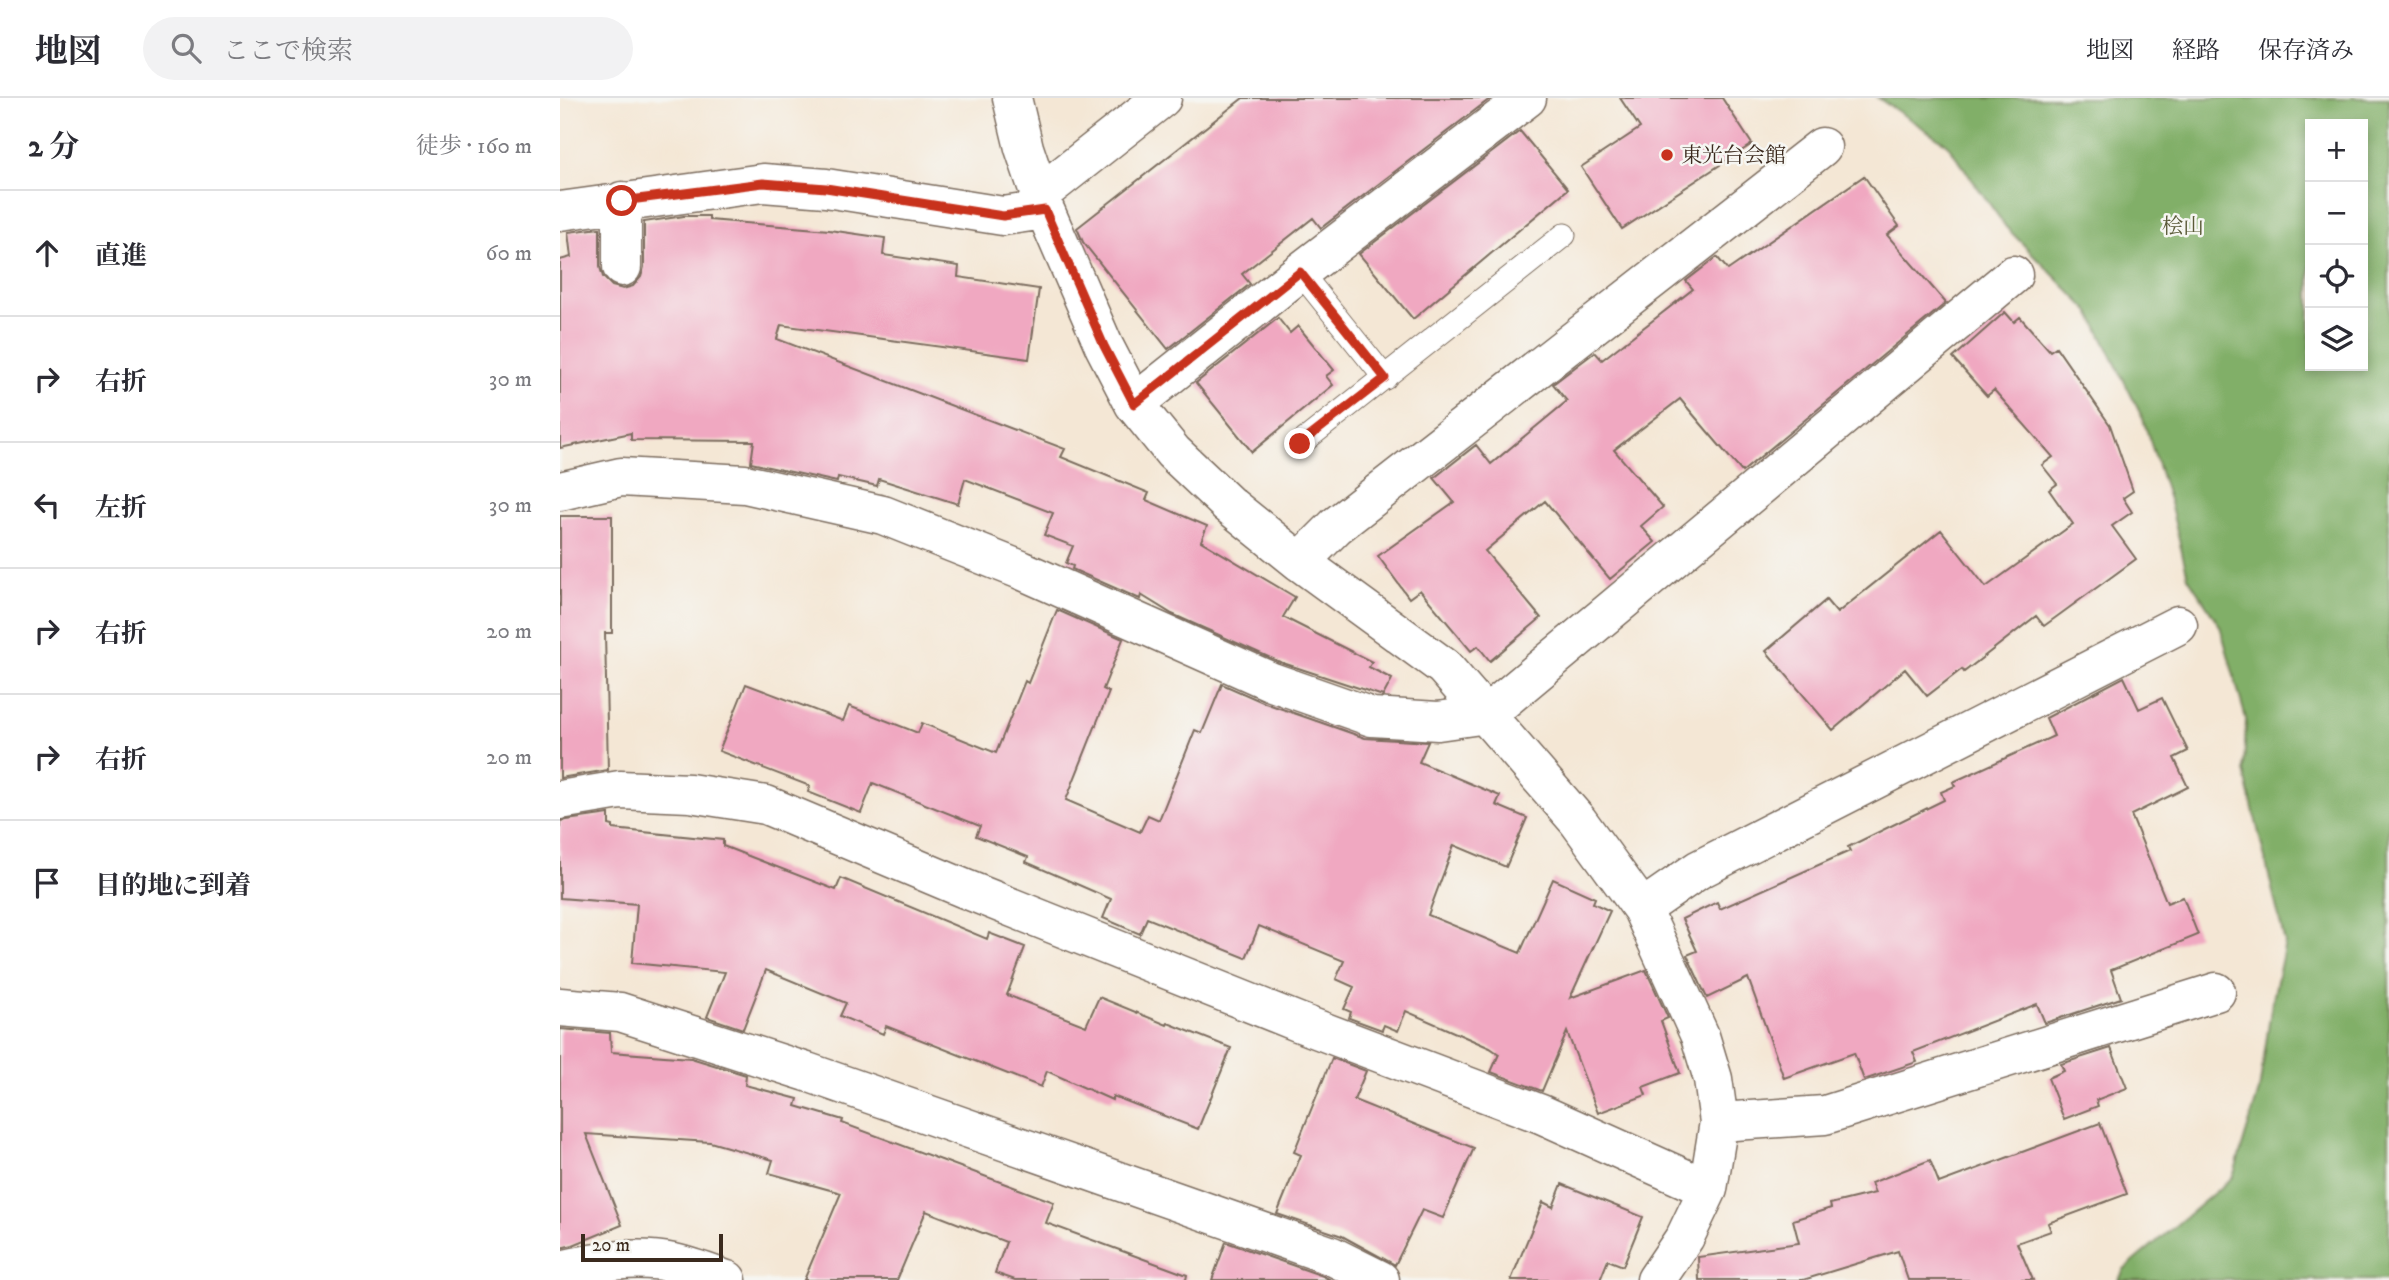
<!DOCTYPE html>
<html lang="ja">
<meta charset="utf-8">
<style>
:root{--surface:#fff;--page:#f2f2f3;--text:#2b2b33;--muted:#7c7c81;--line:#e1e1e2}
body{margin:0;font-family:"IM FELL DW Pica","Noto Serif JP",serif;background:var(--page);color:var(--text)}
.controls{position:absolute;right:21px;top:21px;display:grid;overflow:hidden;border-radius:0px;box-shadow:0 4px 10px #0003}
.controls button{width:63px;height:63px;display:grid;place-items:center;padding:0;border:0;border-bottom:2px solid var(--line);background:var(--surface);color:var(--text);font:35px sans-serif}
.scale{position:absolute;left:21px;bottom:18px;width:142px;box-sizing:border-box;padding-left:7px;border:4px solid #3b2a1e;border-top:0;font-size:19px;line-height:24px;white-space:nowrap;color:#3b2a1e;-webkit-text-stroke:5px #f6f6f2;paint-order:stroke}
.stop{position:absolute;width:21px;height:21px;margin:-16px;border:5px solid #c8321e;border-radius:50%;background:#fff}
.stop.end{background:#c8321e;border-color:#fff;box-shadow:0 2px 7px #0008}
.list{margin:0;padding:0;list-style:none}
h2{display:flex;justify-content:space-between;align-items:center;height:91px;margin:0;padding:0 28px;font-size:30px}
h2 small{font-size:23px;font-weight:400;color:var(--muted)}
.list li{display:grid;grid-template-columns:46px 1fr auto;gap:21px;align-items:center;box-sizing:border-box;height:126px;padding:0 28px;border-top:2px solid var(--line)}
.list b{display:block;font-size:26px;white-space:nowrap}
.list em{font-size:23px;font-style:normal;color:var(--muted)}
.icon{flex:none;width:38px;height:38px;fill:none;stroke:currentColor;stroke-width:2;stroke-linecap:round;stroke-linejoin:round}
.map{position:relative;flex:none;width:1829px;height:1182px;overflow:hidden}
header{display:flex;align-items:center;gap:42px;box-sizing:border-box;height:98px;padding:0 35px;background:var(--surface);border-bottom:2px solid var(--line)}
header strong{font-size:33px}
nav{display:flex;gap:38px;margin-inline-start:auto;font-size:24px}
.search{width:490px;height:63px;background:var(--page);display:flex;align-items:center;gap:18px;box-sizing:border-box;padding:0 24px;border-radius:38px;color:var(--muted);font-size:26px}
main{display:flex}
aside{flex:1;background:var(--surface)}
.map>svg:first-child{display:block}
</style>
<header>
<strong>地図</strong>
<div class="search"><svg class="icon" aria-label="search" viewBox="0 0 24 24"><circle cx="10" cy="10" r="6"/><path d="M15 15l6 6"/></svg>ここで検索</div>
<nav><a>地図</a><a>経路</a><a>保存済み</a></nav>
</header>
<main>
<aside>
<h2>2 分<small>徒歩 · 160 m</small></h2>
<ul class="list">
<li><svg class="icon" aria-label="ahead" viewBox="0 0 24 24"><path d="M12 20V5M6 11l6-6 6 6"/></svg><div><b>直進</b></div><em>60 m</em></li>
<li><svg class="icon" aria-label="right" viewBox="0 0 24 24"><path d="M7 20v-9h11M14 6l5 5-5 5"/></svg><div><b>右折</b></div><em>30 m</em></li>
<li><svg class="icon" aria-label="left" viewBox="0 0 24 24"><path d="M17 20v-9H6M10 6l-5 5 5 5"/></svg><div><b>左折</b></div><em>30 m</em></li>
<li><svg class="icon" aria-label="right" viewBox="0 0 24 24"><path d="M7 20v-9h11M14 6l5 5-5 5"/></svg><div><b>右折</b></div><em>20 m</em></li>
<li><svg class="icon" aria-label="right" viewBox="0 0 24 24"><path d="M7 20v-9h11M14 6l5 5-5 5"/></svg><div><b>右折</b></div><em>20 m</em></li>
<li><svg class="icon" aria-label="arrive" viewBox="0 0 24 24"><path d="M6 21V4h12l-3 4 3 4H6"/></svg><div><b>目的地に到着</b></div></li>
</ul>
</aside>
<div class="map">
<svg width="1829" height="1182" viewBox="0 0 1829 1182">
<rect width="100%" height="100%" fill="#f6f6f2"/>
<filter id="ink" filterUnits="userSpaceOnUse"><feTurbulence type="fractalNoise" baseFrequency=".0143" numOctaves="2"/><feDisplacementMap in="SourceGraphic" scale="14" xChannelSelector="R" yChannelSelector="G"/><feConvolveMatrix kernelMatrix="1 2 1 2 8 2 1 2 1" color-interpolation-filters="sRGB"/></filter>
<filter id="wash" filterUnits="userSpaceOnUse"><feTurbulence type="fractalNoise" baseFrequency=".00686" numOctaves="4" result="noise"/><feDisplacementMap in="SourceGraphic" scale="28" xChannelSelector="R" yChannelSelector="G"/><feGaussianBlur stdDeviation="1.57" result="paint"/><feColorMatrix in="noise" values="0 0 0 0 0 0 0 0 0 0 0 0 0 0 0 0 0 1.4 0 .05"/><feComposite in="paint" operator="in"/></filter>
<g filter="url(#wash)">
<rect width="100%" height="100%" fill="#f4e7d5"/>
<!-- forest -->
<path fill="#81af67" stroke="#5e6c42" stroke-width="2" fill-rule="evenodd" d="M 1318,0 L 1829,0 L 1829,1182 L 1559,1182 L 1564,1171 L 1673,1079 L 1699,993 L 1711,911 L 1725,845 L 1684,673 L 1686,621 L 1660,528 L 1628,479 L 1610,405 L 1583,321 L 1530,214 L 1446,129 L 1387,46 ZM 1750,26 L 1803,26 L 1803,268 L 1750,268 Z"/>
<g id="blocks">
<!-- building -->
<path fill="#f0a8c1" d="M 683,0 L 931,0 L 761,130 L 753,120 L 682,176 L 690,186 L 608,251 L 523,144 L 517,130 Z
M 1060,0 L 1162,0 L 1192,46 L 1062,131 L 1021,69 L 1080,30 Z
M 960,33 L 1008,91 L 853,221 L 799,156 Z
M 1304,78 L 1339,128 L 1327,137 L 1386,205 L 1182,374 L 1120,301 L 1054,352 L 1103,409 L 1081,428 L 1095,444 L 1050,481 L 985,403 L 925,453 L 981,520 L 930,563 L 918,548 L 911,553 L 860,492 L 849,500 L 818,458 L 894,404 L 874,380 L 916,347 L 931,366 L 1007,303 L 993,286 L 1035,254 L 1042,262 L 1133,191 L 1126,183 L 1157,159 L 1168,172 Z
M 124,118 L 149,118 L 149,122 L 269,132 L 325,140 L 323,157 L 399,168 L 398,179 L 479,191 L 469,261 L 221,227 L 217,241 L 505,351 L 501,359 L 589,395 L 586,402 L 647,428 L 641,443 L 735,499 L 723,519 L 812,564 L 809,569 L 832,581 L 823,598 L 720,564 L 612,516 L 581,497 L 580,501 L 512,471 L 513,468 L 506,465 L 513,448 L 484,437 L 493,415 L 405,381 L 398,406 L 319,381 L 317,388 L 278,379 L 277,384 L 191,365 L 194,343 L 71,342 L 71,335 L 0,350 L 0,162 L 11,159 L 8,134 L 40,130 L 40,169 L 43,179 L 52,188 L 63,191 L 73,188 L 81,179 L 84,169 L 84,124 Z
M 1445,214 L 1454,224 L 1460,219 L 1490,253 L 1496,249 L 1550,327 L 1573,393 L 1563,400 L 1572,414 L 1552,428 L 1576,461 L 1484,528 L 1476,518 L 1404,574 L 1402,571 L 1367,598 L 1345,571 L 1273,632 L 1206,553 L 1266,502 L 1277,515 L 1381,432 L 1426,489 L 1513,426 L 1489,392 L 1497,386 L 1482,367 L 1493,359 L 1434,292 L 1427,298 L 1393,260 Z
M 718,220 L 730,235 L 738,228 L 774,272 L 766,278 L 773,287 L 692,354 L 636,285 Z
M 0,418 L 52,418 L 52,535 L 45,535 L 48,672 L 0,680 Z
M 497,512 L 563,541 L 543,591 L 549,594 L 506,702 L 580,734 L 588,717 L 599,722 L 635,632 L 642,635 L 662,586 L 705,605 L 805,640 L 868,644 L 859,664 L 940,698 L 936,707 L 967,720 L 946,769 L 894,747 L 868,817 L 960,855 L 993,781 L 1035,800 L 1033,805 L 1050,813 L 1010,900 L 1086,872 L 1108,920 L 1101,923 L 1120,975 L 1083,989 L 1086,997 L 1038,1015 L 1007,934 L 982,993 L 931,974 L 939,956 L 930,950 L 846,913 L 838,933 L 824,927 L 822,932 L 789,920 L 791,914 L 784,911 L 794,889 L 776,881 L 784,863 L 699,828 L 686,860 L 587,820 L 580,836 L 543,820 L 551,801 L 466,764 L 468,759 L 416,738 L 420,728 L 313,685 L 301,715 L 248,694 L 250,688 L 159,653 L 186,586 L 283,623 L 289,608 L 358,635 L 362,625 L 436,655 L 465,583 L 468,585 Z
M 1564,579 L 1579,611 L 1602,600 L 1628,653 L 1614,660 L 1628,689 L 1571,717 L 1607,805 L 1623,799 L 1638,837 L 1551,872 L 1561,900 L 1485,925 L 1477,906 L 1353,954 L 1357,964 L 1304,982 L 1294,955 L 1224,980 L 1188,880 L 1147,900 L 1127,857 L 1137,853 L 1122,821 L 1157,804 L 1160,811 L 1290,753 L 1288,749 L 1384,702 L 1381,694 L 1395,688 L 1393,684 L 1494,638 L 1486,620 Z
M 49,716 L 49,727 L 53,728 L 53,731 L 163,742 L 163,748 L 276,792 L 281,780 L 427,841 L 429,835 L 465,849 L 447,897 L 526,928 L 539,899 L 607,927 L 608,925 L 671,950 L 638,1031 L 553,998 L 552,1002 L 487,973 L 481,989 L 326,928 L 323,936 L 280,918 L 286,905 L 206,872 L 183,931 L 147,919 L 165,874 L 72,865 L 77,806 L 0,800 L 0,723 Z
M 0,931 L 50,935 L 51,954 L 131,960 L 186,977 L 185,987 L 238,1001 L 236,1008 L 283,1022 L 282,1025 L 494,1104 L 486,1125 L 627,1177 L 626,1182 L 455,1182 L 435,1175 L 446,1144 L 366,1113 L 337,1182 L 244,1182 L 281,1095 L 209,1075 L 213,1062 L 150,1044 L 26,1036 L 62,1127 L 13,1147 L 0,1150 Z
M 1551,950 L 1567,990 L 1536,1002 L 1538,1008 L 1504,1021 L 1488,980 L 1504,973 L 1501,966 Z
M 772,960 L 806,973 L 794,1002 L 914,1050 L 883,1120 L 862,1112 L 835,1167 L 782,1138 L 717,1116 L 741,1057 L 734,1054 Z
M 1540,1025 L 1567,1096 L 1488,1125 L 1491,1133 L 1457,1145 L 1473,1182 L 1348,1182 L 1338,1153 L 1243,1182 L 1139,1182 L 1138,1159 L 1239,1145 L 1233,1122 L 1271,1110 L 1270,1106 L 1315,1095 L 1311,1085 L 1370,1062 L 1379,1085 Z
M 1002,1086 L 1083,1119 L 1063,1168 L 1048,1162 L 1040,1182 L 951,1182 L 983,1104 L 993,1109 Z
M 666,1144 L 763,1178 L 771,1182 L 652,1182 Z"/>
</g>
</g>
<g filter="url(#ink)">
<use href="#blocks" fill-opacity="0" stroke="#7c6c5e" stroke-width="2"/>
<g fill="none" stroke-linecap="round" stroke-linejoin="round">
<defs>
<path id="lane" d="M 740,174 L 825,280
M 740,346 L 1004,137"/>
<path id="street" d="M 452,0 L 464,50 L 485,112 L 544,248 L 574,306 L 613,354 L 668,406 L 740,464 L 884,569 L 1018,723 L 1082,811 L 1140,938 L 1153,981 L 1159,1024 L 1148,1091 L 1125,1139 L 1096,1182
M 479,97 L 602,0
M 0,113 L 203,85 L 266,90 L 443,118 L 485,112
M 62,169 L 62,103
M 574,306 L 740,174 L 967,0
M 0,393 L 61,379 L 185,386 L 323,417 L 461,472 L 712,584 L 812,619 L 878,623 L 927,616 L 1453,177
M 740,464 L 776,428 L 1262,49
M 0,702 L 60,692 L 130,695 L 206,707 L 403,790 L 738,924 L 981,1016 L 1148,1091
M 1082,811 L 1138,772 L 1618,527
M 0,909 L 60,914 L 247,974 L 772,1158 L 820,1182
M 1159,1024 L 1265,1017 L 1656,894
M 0,1172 C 37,1164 76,1157 114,1165 C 132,1169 150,1176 167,1182"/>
</defs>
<!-- lane casing -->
<use href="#lane" stroke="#7c6c5e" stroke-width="25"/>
<!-- street casing -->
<use href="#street" stroke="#7c6c5e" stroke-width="41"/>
<!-- lane -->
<use href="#lane" stroke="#fff" stroke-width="23"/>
<!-- street -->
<use href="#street" stroke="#fff" stroke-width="38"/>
</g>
</g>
<g fill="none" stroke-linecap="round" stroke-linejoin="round" filter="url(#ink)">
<!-- route -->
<path stroke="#c8321e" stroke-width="9" d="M 62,103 L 203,85 L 266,90 L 443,118 L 485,112 L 544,248 L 574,306 L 740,174 L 825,280 L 740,346"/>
</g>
<!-- markers -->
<circle fill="#c8321e" stroke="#f6f6f2" stroke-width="2.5" cx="1107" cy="57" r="7"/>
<g text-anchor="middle" stroke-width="5" stroke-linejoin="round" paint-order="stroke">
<!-- poi labels -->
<g font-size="21" fill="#3b2a1e" stroke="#f6f6f2" text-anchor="start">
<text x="1121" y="64">東光台会館</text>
</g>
<!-- park labels -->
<g font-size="21" fill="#5a5a38" stroke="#f6f6f2">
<text x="1623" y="135">桧山</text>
</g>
</g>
</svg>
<div class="controls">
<button>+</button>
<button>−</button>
<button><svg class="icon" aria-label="locate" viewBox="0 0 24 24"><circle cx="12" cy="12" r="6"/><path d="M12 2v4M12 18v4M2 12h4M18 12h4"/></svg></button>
<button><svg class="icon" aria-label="layers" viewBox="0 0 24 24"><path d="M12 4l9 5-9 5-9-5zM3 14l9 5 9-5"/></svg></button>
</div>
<div class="scale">20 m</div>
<div class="stop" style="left:62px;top:103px"></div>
<div class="stop end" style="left:740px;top:346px"></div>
</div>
</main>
